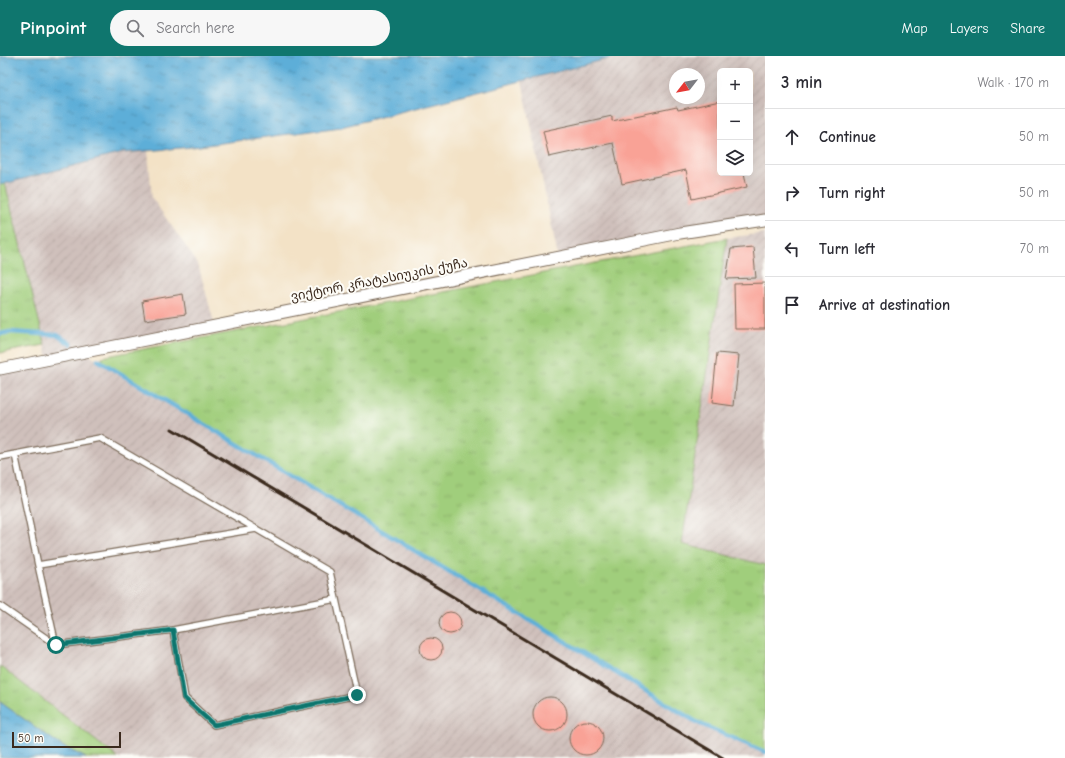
<!DOCTYPE html>
<meta charset="utf-8">
<style>
:root{--surface:#fff;--page:#f7f7f7;--text:#2b2b33;--muted:#7c7c81;--line:#e1e1e2;--accent:#0f766e}
body{margin:0;font-family:"Comic Neue","Noto Sans Georgian",sans-serif;background:var(--page);color:var(--text)}
.controls{position:absolute;right:12px;top:12px;display:grid;overflow:hidden;border-radius:6px;box-shadow:0 4px 16px #0002}
.controls button{width:36px;height:36px;display:grid;place-items:center;padding:0;border:0;border-bottom:1px solid var(--line);background:var(--surface);color:var(--text);font:20px sans-serif}
.compass{position:absolute;left:669px;top:12px;width:36px;height:36px;border-radius:50%;background:var(--surface);box-shadow:0 4px 16px #0002;rotate:239deg}
.scale{position:absolute;left:12px;bottom:10px;width:109px;box-sizing:border-box;padding-left:4px;border:2px solid #3b2a1e;border-top:0;font-size:11px;line-height:14px;white-space:nowrap;color:#3b2a1e;-webkit-text-stroke:3px #fdfcf7;paint-order:stroke}
.stop{position:absolute;width:12px;height:12px;margin:-9px;border:3px solid #0f766e;border-radius:50%;background:#fff}
.stop.end{background:#0f766e;border-color:#fff;box-shadow:0 1px 4px #0008}
.list{margin:0;padding:0;list-style:none}
h2{display:flex;justify-content:space-between;align-items:center;height:52px;margin:0;padding:0 16px;font-size:17px}
h2 small{font-size:13px;font-weight:400;color:var(--muted)}
.list li{display:grid;grid-template-columns:26px 1fr auto;gap:12px;align-items:center;box-sizing:border-box;height:56px;padding:0 16px;border-top:1px solid var(--line)}
.list b{display:block;font-size:15px;white-space:nowrap}
.list em{font-size:13px;font-style:normal;color:var(--muted)}
.icon{flex:none;width:22px;height:22px;fill:none;stroke:currentColor;stroke-width:2;stroke-linecap:round;stroke-linejoin:round}
.map{position:relative;flex:none;width:765px;height:702px;overflow:hidden}
header{display:flex;align-items:center;gap:24px;box-sizing:border-box;height:56px;padding:0 20px;background:var(--accent);color:#fff}
header strong{font-size:19px}
nav{display:flex;gap:22px;margin-inline-start:auto;font-size:14px}
.search{width:280px;height:36px;background:var(--page);display:flex;align-items:center;gap:10px;box-sizing:border-box;padding:0 14px;border-radius:22px;color:var(--muted);font-size:15px}
main{display:flex}
aside{flex:1;background:var(--surface)}
.map>svg:first-child{display:block}
</style>
<header>
<strong>Pinpoint</strong>
<div class="search"><svg class="icon" aria-label="search" viewBox="0 0 24 24"><circle cx="10" cy="10" r="6"/><path d="M15 15l6 6"/></svg>Search here</div>
<nav><a>Map</a><a>Layers</a><a>Share</a></nav>
</header>
<main>
<div class="map">
<svg width="765" height="702" viewBox="0 0 765 702">
<defs>
<pattern id="industrial-furrows" width="10" height="10" patternUnits="userSpaceOnUse"><rect width="10" height="10" fill="#cfc0bb"/><path d="M-1 1l2-2M0 10L10 0M9 11l2-2" fill="none" stroke="#b3a5a0"/></pattern>
<pattern id="grass-tufts" width="24" height="20" patternUnits="userSpaceOnUse"><rect width="24" height="20" fill="#a0ce7b"/><path d="M3 7l-1-3M5 7V3M7 7l1-3M15 17l-1-3M17 17v-4M19 17l1-3" fill="none" stroke="#8bb16a"/></pattern>
<pattern id="water-ripples" width="26" height="14" patternUnits="userSpaceOnUse"><rect width="26" height="14" fill="#5daed8"/><path d="M2 4q2-2 4 0t4 0M15 11q2-2 4 0t4 0" fill="none" stroke="#4e8eaf"/></pattern>
</defs>
<rect width="100%" height="100%" fill="#fdfcf7"/>
<filter id="ink" filterUnits="userSpaceOnUse"><feTurbulence type="fractalNoise" baseFrequency=".025" numOctaves="2"/><feDisplacementMap in="SourceGraphic" scale="8" xChannelSelector="R" yChannelSelector="G"/><feConvolveMatrix kernelMatrix="1 2 1 2 8 2 1 2 1" color-interpolation-filters="sRGB"/></filter>
<filter id="wash" filterUnits="userSpaceOnUse"><feTurbulence type="fractalNoise" baseFrequency=".012" numOctaves="4" result="noise"/><feDisplacementMap in="SourceGraphic" scale="16" xChannelSelector="R" yChannelSelector="G"/><feGaussianBlur stdDeviation="0.9" result="paint"/><feColorMatrix in="noise" values="0 0 0 0 0 0 0 0 0 0 0 0 0 0 0 0 0 1.4 0 .05"/><feComposite in="paint" operator="in"/></filter>
<g filter="url(#wash)">
<rect width="100%" height="100%" fill="#f3e2c6"/>
<!-- industrial -->
<path fill="url(#industrial-furrows)" fill-rule="evenodd" d="M 619,0 L 765,0 L 765,164 L 558,201 L 522,25 ZM 720,15 L 750,15 L 750,117 L 720,117 ZM 675,18 L 699,18 L 699,42 L 675,42 Z
M 148,95 L 152,142 L 198,208 L 215,270 L 84,296 L 538,569 L 698,667 L 765,696 L 765,702 L 118,702 L 0,610 L 0,313 L 48,303 L 5,127 L 122,97 Z
M 765,177 L 765,509 L 682,489 L 727,182 Z"/>
<!-- grass -->
<path fill="url(#grass-tufts)" stroke="#6e7c4c" d="M 5,127 L 45,289 L 0,297 L 0,129 Z
M 727,182 L 682,488 L 765,509 L 765,696 L 698,667 L 538,569 L 103,307 L 102,301 Z
M 0,610 L 118,702 L 86,702 L 62,690 L 0,646 Z"/>
<!-- water -->
<path fill="url(#water-ripples)" stroke="#4c6c7b" d="M 0,0 L 619,0 L 341,71 L 192,91 L 122,97 L 0,129 Z
M 0,646 L 62,690 L 86,702 L 0,702 Z"/>
<g fill="none" stroke-linecap="round" stroke-linejoin="round">
<!-- stream -->
<path stroke="#5daed8" stroke-width="4.5" d="M 0,278 L 10,276 L 57,279 L 71,288
M 98,304 L 538,569 L 698,667 L 765,696"/>
</g>
<g id="blocks">
<!-- building -->
<path fill="#f9a296" d="M 720,45 L 720,117 L 744,117 L 747,131 L 692,143 L 686,114 L 622,128 L 613,87 L 549,101 L 543,75 L 612,60 L 612,65 L 677,51 L 678,54 Z
M 753,191 L 756,222 L 726,223 L 731,193 Z
M 765,227 L 765,273 L 735,273 L 734,228 Z
M 183,238 L 186,258 L 145,264 L 142,245 Z
M 717,297 L 739,299 L 734,350 L 712,347 Z
M439 567a11 11 0 1 1 22 0a11 11 0 1 1-22 0Z
M420 593a11 11 0 1 1 22 0a11 11 0 1 1-22 0Z
M533 658a17 17 0 1 1 34 0a17 17 0 1 1-34 0Z
M569 682a17 17 0 1 1 34 0a17 17 0 1 1-34 0Z"/>
</g>
</g>
<g filter="url(#ink)">
<use href="#blocks" fill-opacity="0" stroke="#7b6a59" stroke-width="1"/>
<g fill="none" stroke-linecap="round" stroke-linejoin="round">
<defs>
<path id="lane" d="M 15,398 L 38,509 L 56,589
M 0,401 L 100,382 L 330,516 L 357,639 L 214,669 L 185,642 L 173,574
M 38,509 L 256,473
M 0,550 L 56,589 L 173,574 L 336,543"/>
<path id="street" d="M 0,313 L 680,177 L 765,164"/>
</defs>
<!-- lane casing -->
<use href="#lane" stroke="#7b6a59" stroke-width="8"/>
<!-- street casing -->
<use href="#street" stroke="#7b6a59" stroke-width="13"/>
<!-- lane -->
<use href="#lane" stroke="#fff" stroke-width="5.5"/>
<!-- street -->
<use href="#street" stroke="#fff" stroke-width="11"/>
<!-- rail -->
<path stroke="#3b2a1e" stroke-width="3" d="M 172,373 L 723,702"/>
</g>
</g>
<g fill="none" stroke-linecap="round" stroke-linejoin="round" filter="url(#ink)">
<!-- route -->
<path stroke="#0f766e" stroke-width="5" d="M 56,589 L 173,574 L 184,642 L 214,669 L 357,639"/>
</g>
<g text-anchor="middle" stroke-width="4" stroke-linejoin="round" paint-order="stroke">
<!-- street labels -->
<g font-size="13" fill="#3b2a1e" stroke="#fdfcf7">
<text transform="translate(379 223) rotate(-11)" y="5">ვიქტორ კრატასიუკის ქუჩა</text>
</g>
</g>
</svg>
<div class="controls">
<button>+</button>
<button>−</button>
<button><svg class="icon" aria-label="layers" viewBox="0 0 24 24"><path d="M12 4l9 5-9 5-9-5zM3 14l9 5 9-5"/></svg></button>
</div>
<svg class="compass" viewBox="-18 -18 36 36"><path d="M0-13l5 13h-10z" fill="#e53935"/><path d="M0 13l5-13h-10z" fill="#7c7c81"/></svg>
<div class="scale">50 m</div>
<div class="stop" style="left:56px;top:589px"></div>
<div class="stop end" style="left:357px;top:639px"></div>
</div>
<aside>
<h2>3 min<small>Walk · 170 m</small></h2>
<ul class="list">
<li><svg class="icon" aria-label="ahead" viewBox="0 0 24 24"><path d="M12 20V5M6 11l6-6 6 6"/></svg><div><b>Continue</b></div><em>50 m</em></li>
<li><svg class="icon" aria-label="right" viewBox="0 0 24 24"><path d="M7 20v-9h11M14 6l5 5-5 5"/></svg><div><b>Turn right</b></div><em>50 m</em></li>
<li><svg class="icon" aria-label="left" viewBox="0 0 24 24"><path d="M17 20v-9H6M10 6l-5 5 5 5"/></svg><div><b>Turn left</b></div><em>70 m</em></li>
<li><svg class="icon" aria-label="arrive" viewBox="0 0 24 24"><path d="M6 21V4h12l-3 4 3 4H6"/></svg><div><b>Arrive at destination</b></div></li>
</ul>
</aside>
</main>
